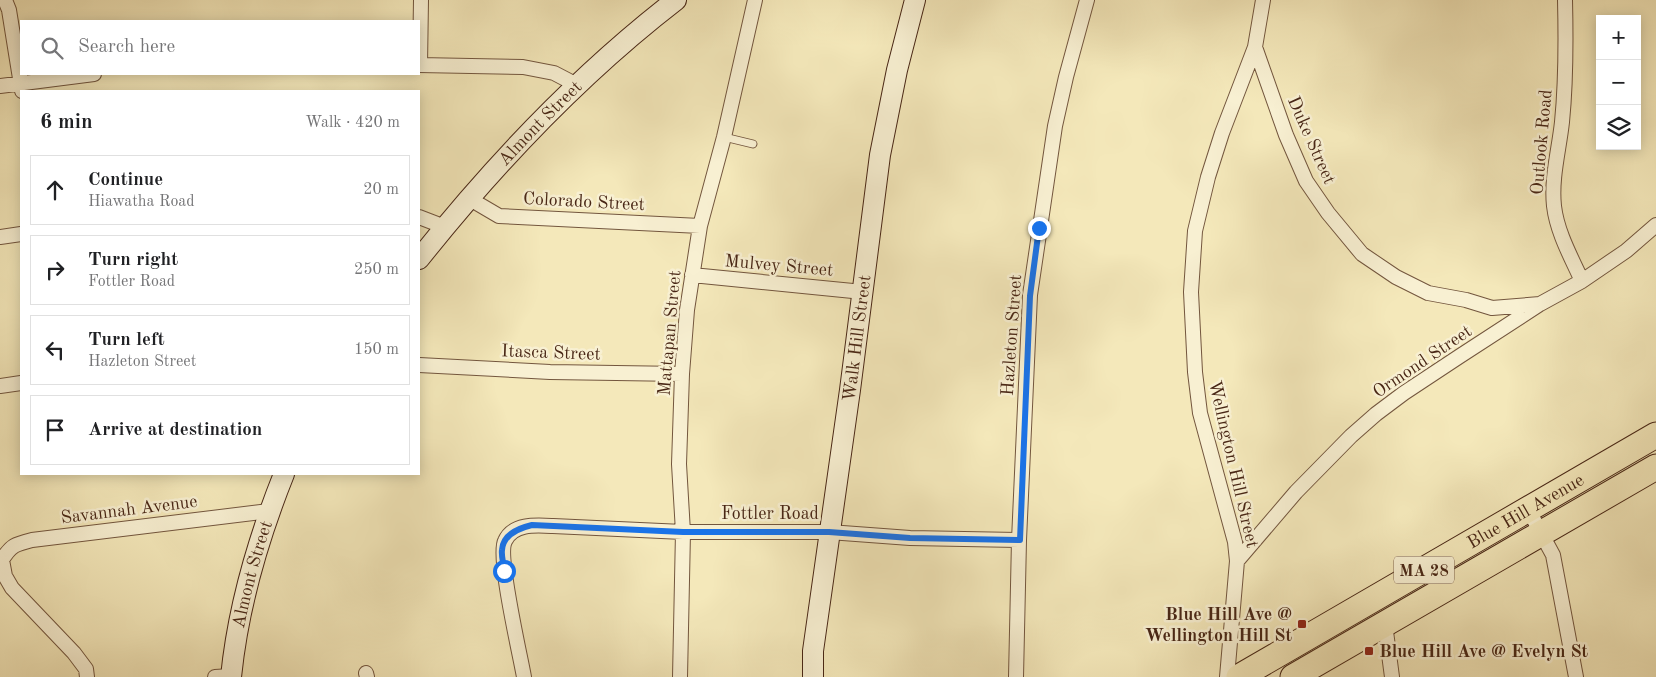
<!DOCTYPE html>
<meta charset="utf-8">
<style>
:root{--surface:#fff;--page:#f2f2f2;--text:#202124;--muted:#757577;--line:#e0e0e0}
body{margin:0;font-family:"Old Standard TT",serif;background:var(--page);color:var(--text)}
.controls{position:absolute;right:15px;top:15px;display:grid;overflow:hidden;border-radius:0px;box-shadow:0 2px 12px #0003}
.controls button{width:45px;height:45px;display:grid;place-items:center;padding:0;border:0;border-bottom:1px solid var(--line);background:var(--surface);color:var(--text);font:25px sans-serif}
.stop{position:absolute;width:15px;height:15px;margin:-11px;border:4px solid #1a73e8;border-radius:50%;background:#fff}
.stop.end{background:#1a73e8;border-color:#fff;box-shadow:0 1px 5px #0008}
.list{margin:0;padding:0;list-style:none}
h2{display:flex;justify-content:space-between;align-items:center;height:65px;margin:0;padding:0 20px;font-size:21px}
h2 small{font-size:16px;font-weight:400;color:var(--muted)}
.list li{display:grid;grid-template-columns:32px 1fr auto;gap:15px;align-items:center;box-sizing:border-box;height:70px;margin:0 10px 10px;padding:0 10px;border:1px solid var(--line);border-radius:0px}
.list b{display:block;font-size:19px;white-space:nowrap}
.list p{margin:0;font-size:16px;white-space:nowrap;color:var(--muted)}
.list em{font-size:16px;font-style:normal;color:var(--muted)}
.icon{flex:none;width:28px;height:28px;fill:none;stroke:currentColor;stroke-width:2;stroke-linecap:round;stroke-linejoin:round}
.map{position:relative;flex:none;width:1656px;height:677px;overflow:hidden}
.search{position:absolute;background:var(--surface);box-shadow:0 2px 12px #0003;left:20px;top:20px;width:400px;height:55px;display:flex;align-items:center;gap:12px;box-sizing:border-box;padding:0 18px;border-radius:0px;color:var(--muted);font-size:19px}
.panel{position:absolute;background:var(--surface);box-shadow:0 2px 12px #0003;left:20px;top:90px;width:400px;height:385px;border-radius:0px}
.map>svg:first-child{display:block}
</style>
<div class="map">
<svg width="1656" height="677" viewBox="0 0 1656 677">
<rect width="100%" height="100%" fill="#f4e8ba"/>
<filter id="stains"><feTurbulence type="fractalNoise" baseFrequency=".004" numOctaves="4"/><feColorMatrix values="0 0 0 0 .2 0 0 0 0 .09 0 0 0 0 .02 0 0 0 .5 -.17"/></filter>
<radialGradient id="worn" r=".72"><stop offset=".6" stop-color="#630" stop-opacity="0"/><stop offset="1" stop-color="#630" stop-opacity=".3"/></radialGradient>
<g fill="none" stroke-linecap="round" stroke-linejoin="round">
<defs>
<path id="lane" d="M 724,137 L 753,144"/>
<path id="street" d="M 5,0 L 9,10 L 22,91
M 1565,0 C 1566,41 1566,82 1562,122 C 1559,150 1551,178 1554,206 C 1557,232 1571,257 1582,281
M 1255,47 L 1286,135 L 1306,181 L 1328,213 L 1362,254 L 1396,277 L 1428,293 L 1466,300 L 1492,308 L 1540,304
M 419,65 L 523,67 L 554,73 L 577,85
M 420,65 L 421,0
M 0,86 L 94,74
M 470,199 L 499,216 L 700,226
M 419,217 L 445,227
M 0,237 L 21,234
M 692,275 L 863,292
M 419,365 L 550,372 L 682,374
M 0,386 L 21,383
M 1528,509 L 1553,555 L 1576,677
M 1237,561 L 1296,492 L 1351,436 L 1376,414 L 1404,393 L 1460,356 L 1540,304 L 1582,281 L 1626,251 L 1656,225
M 1385,624 L 1392,677
M 366,673 L 367,677
M 87,677 L 86,669 L 74,653 L 12,588 L 5,576 L 2,560 C 11,545 16,544 32,540 L 269,511
M 215,677 L 231,676
M 524,677 C 520,654 497,556 505,541 C 513,523 536,525 553,526 L 683,532 L 829,532 L 910,538 L 1019,540
M 680,677 L 683,532 L 679,464 L 682,374 L 687,310 L 700,226 L 724,137 L 755,0
M 1016,677 L 1019,540 L 1030,295 L 1055,126 L 1066,77 L 1087,0
M 1227,677 L 1237,561 L 1235,542 L 1200,413 L 1195,372 L 1191,292 L 1195,231 L 1208,177 L 1222,133 L 1255,47 L 1263,0"/>
<g id="secondary">
<path id="s1" d="M 419,259 C 494,165 580,74 676,0"/>
<path id="s2" d="M 231,677 C 238,607 258,539 284,474"/>
<path id="s3" d="M 813,677 L 813,651 L 850,390 L 880,155 L 897,70 L 915,0"/>
</g>
<g id="highway">
<path id="s4" d="M 1239,677 L 1656,435"/>
<path d="M 1293,677 L 1656,467"/>
</g>
</defs>
<!-- lane casing -->
<use href="#lane" stroke="#73563e" stroke-width="9"/>
<!-- street casing -->
<use href="#street" stroke="#73563e" stroke-width="16"/>
<!-- secondary casing -->
<use href="#secondary" stroke="#482615" stroke-width="22"/>
<!-- highway casing -->
<use href="#highway" stroke="#482615" stroke-width="27"/>
<!-- lane -->
<use href="#lane" stroke="#f8f0d2" stroke-width="7"/>
<!-- street -->
<use href="#street" stroke="#f8f0d2" stroke-width="14"/>
<!-- secondary -->
<use href="#secondary" stroke="#f8f0d2" stroke-width="20"/>
<!-- highway -->
<use href="#highway" stroke="#f4e8ba" stroke-width="25"/>
</g>
<g fill="none" stroke-linecap="round" stroke-linejoin="round">
<!-- route -->
<path stroke="#1a73e8" stroke-width="6" d="M 504,571 C 504,564 501,556 502,550 C 503,534 519,528 532,525 L 683,532 L 829,532 L 910,538 L 1020,540 L 1030,296 L 1039,228"/>
</g>
<!-- markers -->
<g fill="#8f2418" stroke="#f8f0d2" stroke-width="2">
<rect x="1297" y="619" width="10" height="10" rx="2.5"/>
<rect x="1364" y="646" width="10" height="10" rx="2.5"/>
</g>
<g text-anchor="middle" stroke-width="5" stroke-linejoin="round" paint-order="stroke">
<!-- shield labels -->
<rect fill="#f8f0d2" stroke="#7d634e" stroke-width="1" x="1394" y="556.5" width="60" height="27" rx="4"/>
<g font-size="16" font-weight="bold" fill="#482615">
<text x="1424" y="576">MA 28</text>
</g>
<!-- street labels -->
<g font-size="18" fill="#482615" stroke="#f8f0d2">
<text dy="6" stroke="none"><textPath href="#s1" startOffset="182">Almont Street</textPath></text>
<text transform="translate(1312 140) rotate(66)" y="6">Duke Street</text>
<text transform="translate(1541 142) rotate(-85)" y="6">Outlook Road</text>
<text transform="translate(584 201) rotate(3)" y="6">Colorado Street</text>
<text transform="translate(779 265) rotate(5)" y="6">Mulvey Street</text>
<text transform="translate(669 333) rotate(-85)" y="6">Mattapan Street</text>
<text transform="translate(1011 335) rotate(-86)" y="6">Hazleton Street</text>
<text dy="6" stroke="none"><textPath href="#s3" startOffset="342">Walk Hill Street</textPath></text>
<text transform="translate(551 352) rotate(2)" y="6">Itasca Street</text>
<text transform="translate(1422 361) rotate(-34)" y="6">Ormond Street</text>
<text transform="translate(1234 464) rotate(77)" y="6">Wellington Hill Street</text>
<text transform="translate(129 509) rotate(-7)" y="6">Savannah Avenue</text>
<text dy="6" stroke="none"><textPath href="#s4" startOffset="331">Blue Hill Avenue</textPath></text>
<text x="770" y="519">Fottler Road</text>
<text dy="6" stroke="none"><textPath href="#s2" startOffset="105">Almont Street</textPath></text>
</g>
<!-- poi labels -->
<g font-size="18" font-weight="bold" fill="#482615" stroke="#f8f0d2" text-anchor="end">
<text x="1292" y="620">Blue Hill Ave @<tspan x="1292" dy="21">Wellington Hill St</tspan></text>
<text x="1379" y="657" text-anchor="start">Blue Hill Ave @ Evelyn St</text>
</g>
</g>
<rect width="100%" height="100%" filter="url(#stains)"/>
<rect width="100%" height="100%" fill="url(#worn)"/>
</svg>
<div class="controls">
<button>+</button>
<button>−</button>
<button><svg class="icon" aria-label="layers" viewBox="0 0 24 24"><path d="M12 4l9 5-9 5-9-5zM3 14l9 5 9-5"/></svg></button>
</div>
<div class="stop" style="left:504px;top:571px"></div>
<div class="stop end" style="left:1039px;top:228px"></div>
<div class="search"><svg class="icon" aria-label="search" viewBox="0 0 24 24"><circle cx="10" cy="10" r="6"/><path d="M15 15l6 6"/></svg>Search here</div>
<section class="panel">
<h2>6 min<small>Walk · 420 m</small></h2>
<ul class="list">
<li><svg class="icon" aria-label="ahead" viewBox="0 0 24 24"><path d="M12 20V5M6 11l6-6 6 6"/></svg><div><b>Continue</b><p>Hiawatha Road</p></div><em>20 m</em></li>
<li><svg class="icon" aria-label="right" viewBox="0 0 24 24"><path d="M7 20v-9h11M14 6l5 5-5 5"/></svg><div><b>Turn right</b><p>Fottler Road</p></div><em>250 m</em></li>
<li><svg class="icon" aria-label="left" viewBox="0 0 24 24"><path d="M17 20v-9H6M10 6l-5 5 5 5"/></svg><div><b>Turn left</b><p>Hazleton Street</p></div><em>150 m</em></li>
<li><svg class="icon" aria-label="arrive" viewBox="0 0 24 24"><path d="M6 21V4h12l-3 4 3 4H6"/></svg><div><b>Arrive at destination</b></div></li>
</ul>
</section>
</div>
